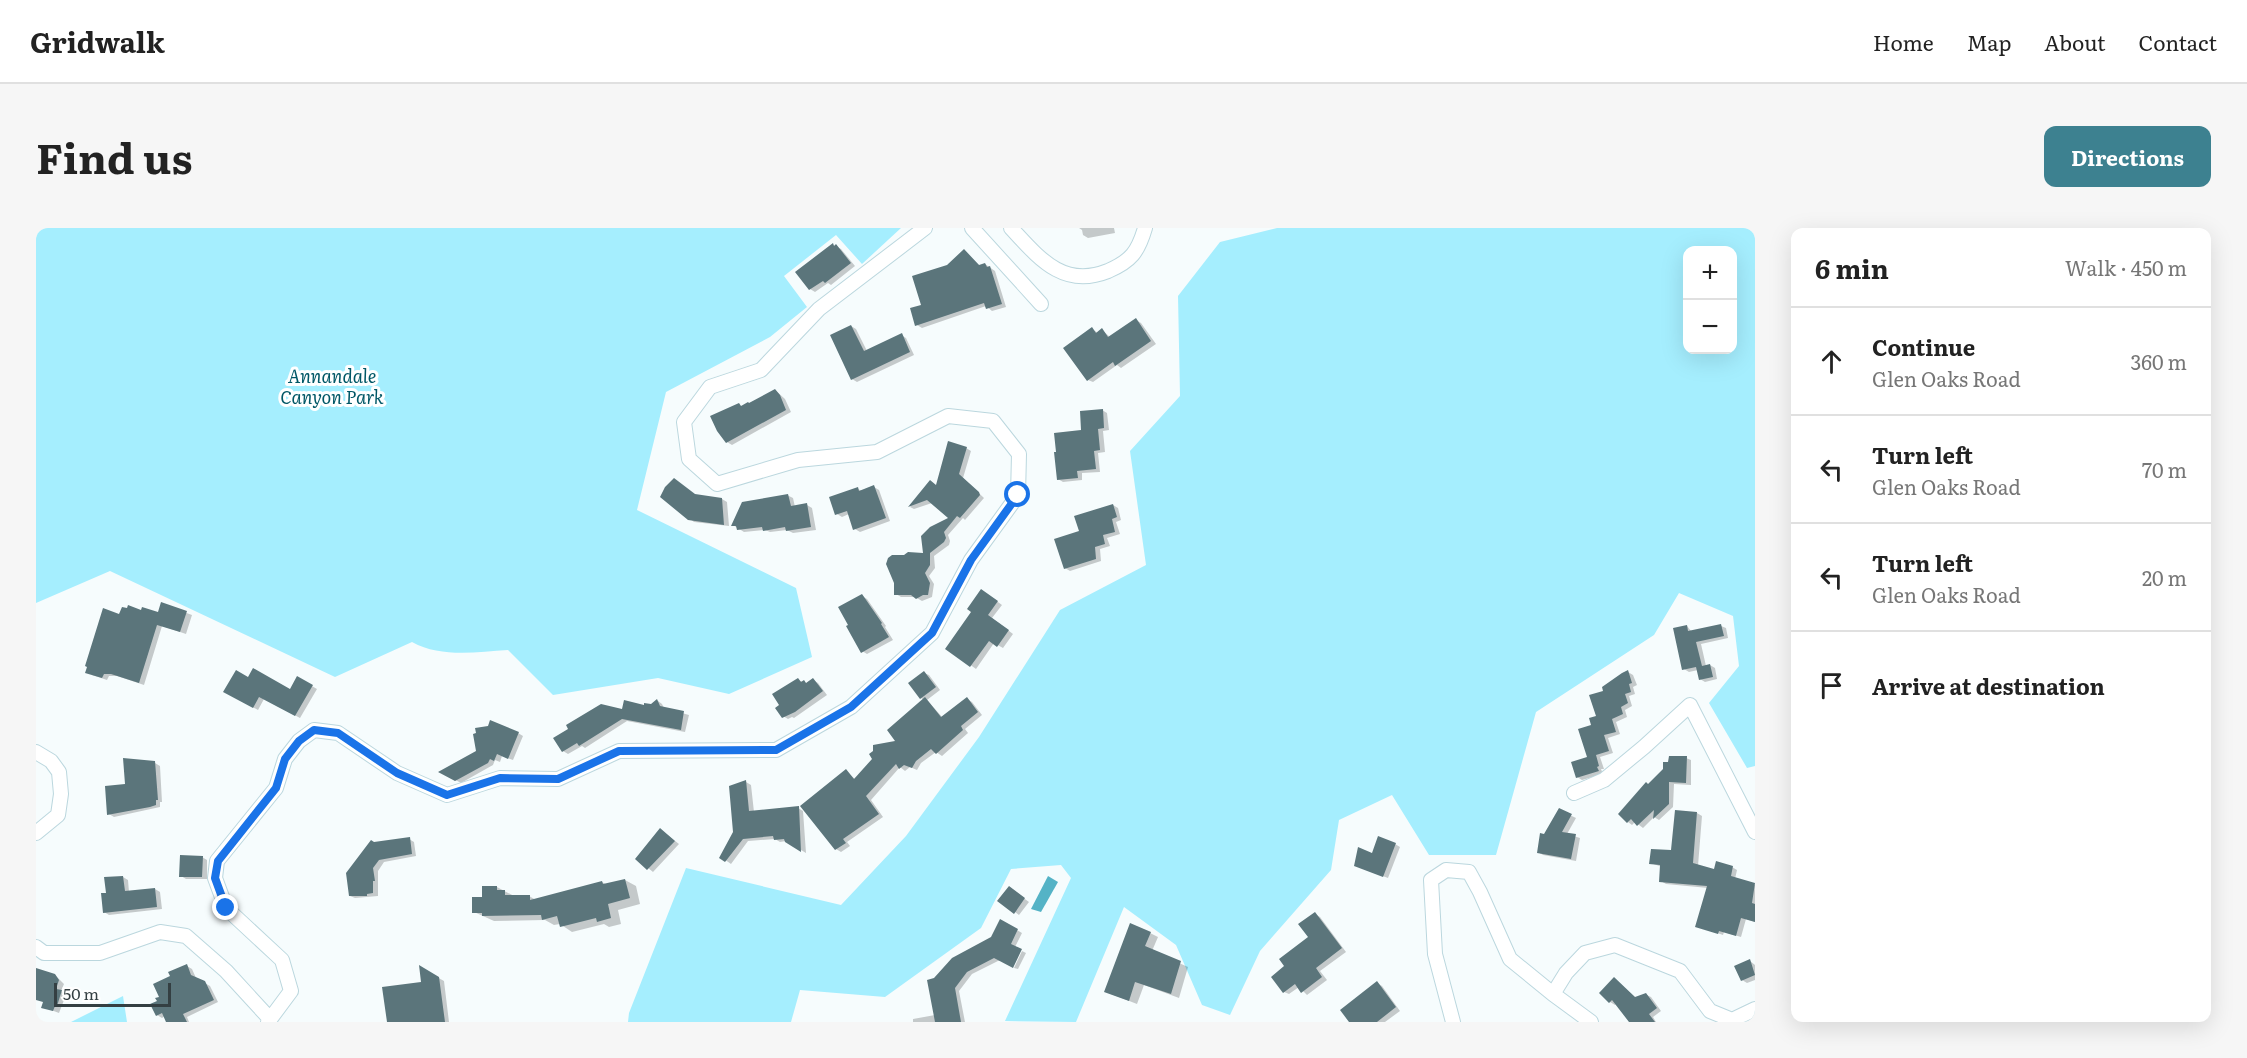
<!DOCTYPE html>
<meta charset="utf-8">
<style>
:root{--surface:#fff;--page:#f6f6f6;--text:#222;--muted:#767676;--line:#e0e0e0;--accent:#3d8190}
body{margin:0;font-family:Literata,serif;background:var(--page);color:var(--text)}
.controls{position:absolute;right:18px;top:18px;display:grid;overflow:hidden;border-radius:12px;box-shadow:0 6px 24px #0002}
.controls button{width:54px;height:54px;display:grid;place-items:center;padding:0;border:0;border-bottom:2px solid var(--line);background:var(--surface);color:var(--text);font:30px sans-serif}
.scale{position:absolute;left:18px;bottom:15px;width:117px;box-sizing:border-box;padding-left:6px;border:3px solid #343f42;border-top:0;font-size:16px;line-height:21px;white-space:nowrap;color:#343f42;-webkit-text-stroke:4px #fff;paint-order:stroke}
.stop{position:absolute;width:18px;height:18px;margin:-14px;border:4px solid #1a73e8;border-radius:50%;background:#fff}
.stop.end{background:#1a73e8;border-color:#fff;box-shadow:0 2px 6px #0008}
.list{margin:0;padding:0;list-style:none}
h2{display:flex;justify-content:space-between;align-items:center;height:78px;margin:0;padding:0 24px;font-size:26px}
h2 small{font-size:20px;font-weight:400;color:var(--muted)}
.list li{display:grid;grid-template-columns:39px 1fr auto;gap:18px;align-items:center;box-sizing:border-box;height:108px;padding:0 24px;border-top:2px solid var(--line)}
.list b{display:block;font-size:22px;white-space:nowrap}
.list p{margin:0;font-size:20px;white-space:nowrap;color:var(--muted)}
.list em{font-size:20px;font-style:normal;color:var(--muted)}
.icon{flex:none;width:33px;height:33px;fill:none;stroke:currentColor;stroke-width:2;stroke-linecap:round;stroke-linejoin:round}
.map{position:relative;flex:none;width:1719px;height:794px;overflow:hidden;border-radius:12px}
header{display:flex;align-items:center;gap:36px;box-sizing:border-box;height:84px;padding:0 30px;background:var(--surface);border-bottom:2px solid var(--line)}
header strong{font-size:28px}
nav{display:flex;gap:33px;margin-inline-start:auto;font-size:21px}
.intro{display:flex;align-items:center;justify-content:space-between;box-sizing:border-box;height:144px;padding:0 36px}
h1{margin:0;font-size:42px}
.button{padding:15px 27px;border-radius:12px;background:var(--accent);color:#fff;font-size:21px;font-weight:700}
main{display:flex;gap:36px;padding:0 36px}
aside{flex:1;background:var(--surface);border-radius:12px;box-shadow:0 6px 24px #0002}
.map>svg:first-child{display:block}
</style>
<header>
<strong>Gridwalk</strong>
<nav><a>Home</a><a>Map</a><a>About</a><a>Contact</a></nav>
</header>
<div class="intro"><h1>Find us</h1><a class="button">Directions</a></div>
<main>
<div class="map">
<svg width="1719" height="794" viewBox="0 0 1719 794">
<rect width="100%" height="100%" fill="#f6fcfd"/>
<!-- green -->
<path fill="#a5eefe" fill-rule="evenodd" d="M 0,0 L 865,0 L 826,36 L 800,7 L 748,48 L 771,79 L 734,109 L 630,164 L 601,282 L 760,360 L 776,429 L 693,466 L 622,450 L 517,467 L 472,422 C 440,424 405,430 376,414 L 299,449 L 74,343 L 0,375 Z
M 1241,0 L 1719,0 L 1719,538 L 1711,540 L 1673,475 L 1703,438 L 1697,388 L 1643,365 L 1618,407 L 1500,484 L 1460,627 L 1393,627 L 1356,567 L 1303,592 L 1295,642 L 1224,723 L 1194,787 L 1166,777 L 1140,717 L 1088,679 L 1040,794 L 969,793 L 1035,650 L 1025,637 L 975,641 L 945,700 L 849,769 L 764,762 L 755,794 L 592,794 L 593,785 L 650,640 L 805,677 L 870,608 L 943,509 L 1024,382 L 1110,337 L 1094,223 L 1144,168 L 1142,68 L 1184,14 ZM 1652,22 L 1696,22 L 1696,122 L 1652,122 Z
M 87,768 L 91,794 L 35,794 Z"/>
<!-- water -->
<path fill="#54b3c6" d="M 1012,648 L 1022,654 L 1005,684 L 995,681 Z"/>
<!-- shadow -->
<path fill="#0003" d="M 1043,0 L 1078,0 L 1079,5 L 1052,10 L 1047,7 L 1046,2 Z
M 797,17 L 805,21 L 819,38 L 795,57 L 792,55 L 779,64 L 774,61 Z
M 928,23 L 944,38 L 949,36 L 959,43 L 970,79 L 956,83 L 950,78 L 886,100 L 881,97 L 886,78 Z
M 1100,92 L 1105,95 L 1120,116 L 1085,140 L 1081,137 L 1057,154 L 1052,152 L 1056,101 L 1062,105 L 1066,102 L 1074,109 Z
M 815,98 L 820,101 L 831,123 L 865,107 L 870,110 L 878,127 L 821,154 L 816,151 Z
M 739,162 L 749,171 L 755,184 L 696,217 L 691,214 L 706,179 Z
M 1066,182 L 1071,185 L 1073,202 L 1067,203 L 1069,224 L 1062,225 L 1064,244 L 1046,245 L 1046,252 L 1027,254 L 1022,251 L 1021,225 L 1047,204 Z
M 930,220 L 935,223 L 927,250 L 948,270 L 929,292 L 927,290 L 912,307 L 914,313 L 913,317 L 898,328 L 899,340 L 893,348 L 898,356 L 896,369 L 886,373 L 879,369 L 865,369 L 860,366 L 914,290 L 896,275 L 878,281 L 874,279 L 895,254 L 901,258 Z
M 838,259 L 843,262 L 854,293 L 824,304 L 819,301 L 813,286 L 806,289 L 801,286 L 822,261 L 826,263 Z
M 751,267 L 757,270 L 759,279 L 771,277 L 776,280 L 780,302 L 757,305 L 751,302 L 734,304 L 729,302 L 708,304 L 697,297 Z
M 686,271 L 691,274 L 693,298 L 658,294 L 653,290 Z
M 1077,277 L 1082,280 L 1085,292 L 1080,294 L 1084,306 L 1071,310 L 1074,318 L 1064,321 L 1065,333 L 1034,343 L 1029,340 L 1045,304 Z
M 951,366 L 966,377 L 956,390 L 977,406 L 967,420 L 958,415 L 940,441 L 911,420 Z
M 826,368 L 831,371 L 850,398 L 849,399 L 857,412 L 831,426 L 826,423 Z
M 126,376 L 156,387 L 150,406 L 126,398 L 108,457 L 81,448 L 73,448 L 71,452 L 56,447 L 84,388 L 106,383 L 123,386 Z
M 1651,398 L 1656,404 L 1685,398 L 1690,400 L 1692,410 L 1665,416 L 1670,438 L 1674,437 L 1679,440 L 1681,451 L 1669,454 L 1664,451 L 1662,442 L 1653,444 L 1648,441 Z
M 1592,444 L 1597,447 L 1601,457 L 1597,459 L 1599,466 L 1593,468 L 1596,478 L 1589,482 L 1591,489 L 1580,494 L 1584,506 L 1572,510 L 1577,525 L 1564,529 L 1568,541 L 1565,541 L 1567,546 L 1546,552 L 1541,549 L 1553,530 L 1557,498 L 1569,464 Z
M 888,445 L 893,447 L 904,462 L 891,472 L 907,490 L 931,471 L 936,474 L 946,487 L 929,501 L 932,505 L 906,528 L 900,524 L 885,535 L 881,542 L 874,539 L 869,543 L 864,539 L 835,572 L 847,589 L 811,614 L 814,618 L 805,624 L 800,621 L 766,578 L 810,543 L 820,552 L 862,514 L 888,472 L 885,470 Z
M 262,450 L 281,461 L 264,490 L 228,471 L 222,482 L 189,464 L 212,451 L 254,463 Z
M 762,452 L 772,456 L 777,452 L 782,455 L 791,467 L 758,490 L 756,489 L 752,491 L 747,488 Z
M 622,473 L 626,476 L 628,480 L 653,487 L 649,504 L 591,493 L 549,520 L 546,518 L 532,526 L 527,523 L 519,510 L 587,482 L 615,478 Z
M 482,505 L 487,508 L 477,532 L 466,528 L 464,534 L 459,532 L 457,537 L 425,555 L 405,544 L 441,524 Z
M 1650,530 L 1655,532 L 1655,557 L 1638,556 L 1637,579 L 1623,592 L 1618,589 L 1607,600 L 1599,594 L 1596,597 L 1592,594 L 1613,557 Z
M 119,535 L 124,538 L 126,574 L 124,574 L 124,579 L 78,589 L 73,586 L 91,557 Z
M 710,554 L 715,557 L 718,584 L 762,580 L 767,583 L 770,625 L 750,613 L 744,614 L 739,611 L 712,613 L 695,636 L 685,629 L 699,604 L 695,559 Z
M 1523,582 L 1540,590 L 1531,606 L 1544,610 L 1540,633 L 1507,627 L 1502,624 Z
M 1661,585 L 1666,588 L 1662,638 L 1679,643 L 1696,639 L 1701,642 L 1699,651 L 1719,657 L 1719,694 L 1710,691 L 1705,709 L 1688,704 L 1687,707 L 1661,698 L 1672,660 L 1630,656 L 1625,653 L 1626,639 L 1615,635 L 1636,624 Z
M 625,602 L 643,616 L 617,644 L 601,631 Z
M 373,611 L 378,614 L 380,628 L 348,634 L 342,643 L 342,668 L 319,670 L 314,668 L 339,616 Z
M 1359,616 L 1364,619 L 1352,650 L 1325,640 L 1337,627 Z
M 166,629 L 171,632 L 171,651 L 150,651 L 145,648 Z
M 87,649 L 92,652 L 93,664 L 119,661 L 124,664 L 126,681 L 73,687 L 68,684 L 71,666 Z
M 589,652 L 600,658 L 604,676 L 582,682 L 585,696 L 573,699 L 568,696 L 536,704 L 524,696 L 518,697 L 509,692 L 458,693 L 438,684 L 448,671 L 461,659 L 478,668 L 493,668 L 500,672 L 566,654 L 571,657 Z
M 978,663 L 993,674 L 983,687 L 979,684 Z
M 1279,686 L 1284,689 L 1310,724 L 1284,743 L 1291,752 L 1271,767 L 1263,759 L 1253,766 L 1248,764 L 1250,739 L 1274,710 Z
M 965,693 L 986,705 L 979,719 L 964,732 L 936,746 L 923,763 L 929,794 L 877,794 L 877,791 L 899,787 L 899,752 L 956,710 Z
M 1114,705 L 1122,709 L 1116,723 L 1152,739 L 1143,770 L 1108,757 L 1101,776 L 1070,764 Z
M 986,723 L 990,725 L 982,741 L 978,740 Z
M 1714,733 L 1719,737 L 1719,752 L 1711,755 L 1706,752 Z
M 151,738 L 156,741 L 160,750 L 174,758 L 182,774 L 151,789 L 153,794 L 132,794 L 129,788 L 126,790 L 121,787 L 123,774 L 136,749 Z
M 385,740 L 408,753 L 413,794 L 352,794 L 387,755 Z
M 0,741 L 19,747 L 28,756 L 25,763 L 30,767 L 23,785 L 7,779 L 8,774 L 0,767 Z
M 1578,751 L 1600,770 L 1609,766 L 1615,769 L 1625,783 L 1617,789 L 1620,794 L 1595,794 L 1580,776 L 1579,777 L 1574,774 L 1565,765 Z
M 1341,755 L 1346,758 L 1364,783 L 1349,794 L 1315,794 Z"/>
<!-- building -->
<path fill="#5b757b" d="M 797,15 L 798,18 L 800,16 L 815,35 L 789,55 L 787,53 L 773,62 L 759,44 Z
M 928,21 L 943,37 L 949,35 L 951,39 L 954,38 L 966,76 L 950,81 L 948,75 L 879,98 L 874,80 L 885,77 L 876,48 L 911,37 Z
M 1100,90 L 1115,113 L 1079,138 L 1077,134 L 1051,153 L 1027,120 L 1056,99 L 1060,105 L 1066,100 L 1072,109 Z
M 815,97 L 828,123 L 866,105 L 874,124 L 815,152 L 794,107 Z
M 739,161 L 744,167 L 750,182 L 690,215 L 681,203 L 674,188 L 703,175 L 705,178 L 712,174 L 713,175 Z
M 1067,181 L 1068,200 L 1062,201 L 1064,222 L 1058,223 L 1060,241 L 1041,243 L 1042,250 L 1021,252 L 1018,224 L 1020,224 L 1018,205 L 1045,202 L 1044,183 Z
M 912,213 L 931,219 L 923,246 L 943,264 L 944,267 L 924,290 L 921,288 L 908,304 L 910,310 L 908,314 L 894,325 L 894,337 L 889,345 L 894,355 L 892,367 L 887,367 L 880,371 L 875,367 L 858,367 L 858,355 L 850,336 L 852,330 L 856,327 L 868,327 L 872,324 L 887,325 L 885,308 L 894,299 L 912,290 L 891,272 L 872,279 L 894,252 L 900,257 Z
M 638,250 L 659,266 L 686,270 L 688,297 L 652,292 L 624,269 L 629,259 Z
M 838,257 L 850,290 L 817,302 L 811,283 L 799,287 L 793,269 L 822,259 L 823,263 Z
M 752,266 L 755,278 L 771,275 L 775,299 L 750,303 L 749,299 L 727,303 L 726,299 L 701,302 L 700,298 L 695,298 L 706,274 Z
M 1077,276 L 1081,289 L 1076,291 L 1079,304 L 1067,307 L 1069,316 L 1059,319 L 1060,331 L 1028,341 L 1018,311 L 1043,303 L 1038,288 Z
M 945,361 L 962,373 L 952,387 L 973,402 L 961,419 L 953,413 L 934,439 L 909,421 L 935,384 L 931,381 Z
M 826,366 L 846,395 L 845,396 L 853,409 L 825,425 L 810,398 L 812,397 L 802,379 Z
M 125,374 L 151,383 L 144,404 L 121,397 L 103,455 L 75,446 L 68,446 L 66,450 L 49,445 L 51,439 L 49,438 L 67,380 L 83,386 L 86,379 L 91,380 L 92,377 L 105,382 L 106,379 L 122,384 Z
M 1685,396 L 1688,408 L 1660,414 L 1666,438 L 1674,436 L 1677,449 L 1663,452 L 1660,439 L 1646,442 L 1637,400 L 1651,397 L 1652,403 Z
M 217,440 L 254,461 L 261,448 L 277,457 L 259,488 L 223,469 L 217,480 L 187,464 L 200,442 L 212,449 Z
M 1592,442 L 1596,455 L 1593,456 L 1595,464 L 1589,466 L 1592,475 L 1585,479 L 1587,486 L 1576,491 L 1580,504 L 1568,507 L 1573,523 L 1560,527 L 1563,538 L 1561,539 L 1563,543 L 1540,550 L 1535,534 L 1551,529 L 1542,501 L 1555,497 L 1553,490 L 1560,488 L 1553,467 L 1567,463 L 1566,459 L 1586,445 Z
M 888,443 L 900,459 L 884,471 L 872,455 Z
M 762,450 L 765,454 L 768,452 L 770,455 L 777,450 L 787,463 L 759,484 L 746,490 L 739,480 L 743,477 L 736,466 Z
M 889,469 L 905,489 L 931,469 L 942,484 L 925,498 L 927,502 L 900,526 L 895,521 L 880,533 L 876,540 L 868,537 L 863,541 L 860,536 L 830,568 L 843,586 L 807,611 L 810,615 L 799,622 L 764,578 L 810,541 L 818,551 L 836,531 L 833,526 L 837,523 L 837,517 L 859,513 L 851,502 Z
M 621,471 L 624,478 L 648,483 L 645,502 L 586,491 L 551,513 L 543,518 L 541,515 L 526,524 L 517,510 L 532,501 L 530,497 L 565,476 L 586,481 L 588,472 L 608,477 L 608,475 L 615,476 Z
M 454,492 L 483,504 L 472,531 L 461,526 L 458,533 L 454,531 L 452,535 L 419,553 L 402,544 L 440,523 L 437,506 L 440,505 L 439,500 L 452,498 Z
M 1633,528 L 1651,528 L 1650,555 L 1633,554 L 1633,576 L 1617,591 L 1618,582 L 1601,598 L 1595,591 L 1591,595 L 1582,586 L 1610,554 L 1612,556 L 1627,541 L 1627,534 L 1632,534 Z
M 87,530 L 119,533 L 122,572 L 120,572 L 120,577 L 114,579 L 71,587 L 69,558 L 89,556 Z
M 710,552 L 713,583 L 763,578 L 765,624 L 749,614 L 748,611 L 738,612 L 737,608 L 707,611 L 689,634 L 683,630 L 697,604 L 693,558 Z
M 1523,580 L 1536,586 L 1526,604 L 1540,606 L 1535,631 L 1501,625 L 1504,605 L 1508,606 Z
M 1639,582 L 1661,584 L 1657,635 L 1678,641 L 1680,633 L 1697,638 L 1695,648 L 1719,655 L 1716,675 L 1719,676 L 1719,694 L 1705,690 L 1700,708 L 1683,703 L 1682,706 L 1659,699 L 1671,658 L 1623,654 L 1624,637 L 1613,636 L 1615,621 L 1635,622 Z
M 624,600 L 639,613 L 611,642 L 599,631 Z
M 1342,608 L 1360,615 L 1347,649 L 1318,638 L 1322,619 L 1336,625 Z
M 374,609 L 376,626 L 343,632 L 337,640 L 339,653 L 337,653 L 337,665 L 331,666 L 331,668 L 313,668 L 310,645 L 335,612 L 338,614 Z
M 144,627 L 167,628 L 166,649 L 143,649 Z
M 87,648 L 89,663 L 119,660 L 121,679 L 67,685 L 65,665 L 70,665 L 68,649 Z
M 589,651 L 594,670 L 572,676 L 575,690 L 561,694 L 560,690 L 524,699 L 521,688 L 506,692 L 505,687 L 446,688 L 446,685 L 436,685 L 436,669 L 446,669 L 446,658 L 461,658 L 461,662 L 469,662 L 469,667 L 494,667 L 494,672 L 566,653 L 567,656 Z
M 973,658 L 989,670 L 978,686 L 961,673 Z
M 1279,684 L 1306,720 L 1280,740 L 1286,749 L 1265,765 L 1259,756 L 1247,765 L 1235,749 L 1248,738 L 1243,731 L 1272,709 L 1262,696 Z
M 964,691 L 982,701 L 975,716 L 986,721 L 977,740 L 958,730 L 931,744 L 919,760 L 925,794 L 899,794 L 891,752 L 898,750 L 916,730 L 955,709 Z
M 1094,695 L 1115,704 L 1109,718 L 1145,733 L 1135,766 L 1099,754 L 1093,773 L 1068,764 Z
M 1714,731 L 1719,747 L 1705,753 L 1698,738 Z
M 151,736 L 155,747 L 169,753 L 178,772 L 147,786 L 151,794 L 130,794 L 126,785 L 120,788 L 114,776 L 121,773 L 119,770 L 123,769 L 117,756 L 134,748 L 132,744 Z
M 383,737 L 403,749 L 409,794 L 351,794 L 346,759 L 385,754 Z
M 0,740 L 19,746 L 23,752 L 20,761 L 26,762 L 21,778 L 19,778 L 17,783 L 5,780 L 7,774 L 0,772 Z
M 1578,749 L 1599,769 L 1610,765 L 1621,780 L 1613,786 L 1619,794 L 1593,794 L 1576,772 L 1573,775 L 1563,765 Z
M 1341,753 L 1360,779 L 1341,794 L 1313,794 L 1304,782 Z"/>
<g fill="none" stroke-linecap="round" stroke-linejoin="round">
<defs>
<path id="street" d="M 936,0 L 1005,76
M 975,0 C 1003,30 1027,61 1072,43 C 1095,33 1102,24 1109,0
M 0,524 L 15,533 L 23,544 L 25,566 L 22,587 L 0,605
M 1538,565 L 1568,552 L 1608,519 L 1654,477 L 1719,604
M 0,719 L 8,725 L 64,725 L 124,704 L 150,708 L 190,743 L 234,791
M 1517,766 L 1530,745 L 1549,725 L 1579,717 L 1644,743 L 1674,783 L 1696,792 L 1719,781
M 232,794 L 255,763 L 246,732 L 190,680 L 179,650 L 181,633 L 240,560 L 249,531 L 263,513 L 278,502 L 302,505 L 361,545 L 411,567 L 464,550 L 522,551 L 583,523 L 740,522 L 815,479 L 896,405 L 935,332 L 982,267 L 983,226 L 957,193 L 912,188 L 841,224 L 762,232 L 681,256 L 653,231 L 648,194 L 674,159 L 725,142 L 783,81 L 889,0
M 1417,794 L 1399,726 L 1395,652 L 1410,642 L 1433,644 L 1444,664 L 1474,731 L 1517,766 L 1555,794"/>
</defs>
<!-- street casing -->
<use href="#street" stroke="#bbd7de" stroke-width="16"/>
<!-- street -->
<use href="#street" stroke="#fff" stroke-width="14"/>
</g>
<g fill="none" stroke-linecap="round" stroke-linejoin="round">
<!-- route -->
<path stroke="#1a73e8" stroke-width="8" d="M 190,680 L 179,650 L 182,633 L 240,560 L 249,531 L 263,513 L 278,502 L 302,505 L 361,545 L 411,567 L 464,550 L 522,551 L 583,523 L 740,522 L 815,479 L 896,405 L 935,332 L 982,267"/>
</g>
<g text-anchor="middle" stroke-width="6" stroke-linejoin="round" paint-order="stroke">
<!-- park labels -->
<g font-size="18" font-style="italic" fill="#005766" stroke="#fff">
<text x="296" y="155">Annandale<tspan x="296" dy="21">Canyon Park</tspan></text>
</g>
</g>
</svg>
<div class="controls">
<button>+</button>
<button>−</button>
</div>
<div class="scale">50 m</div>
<div class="stop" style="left:982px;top:267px"></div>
<div class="stop end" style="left:190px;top:680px"></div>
</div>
<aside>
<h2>6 min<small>Walk · 450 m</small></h2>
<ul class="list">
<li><svg class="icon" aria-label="ahead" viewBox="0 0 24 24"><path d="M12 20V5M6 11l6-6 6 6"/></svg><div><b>Continue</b><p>Glen Oaks Road</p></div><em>360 m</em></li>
<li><svg class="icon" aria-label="left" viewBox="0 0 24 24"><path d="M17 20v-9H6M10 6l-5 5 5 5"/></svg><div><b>Turn left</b><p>Glen Oaks Road</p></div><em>70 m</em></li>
<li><svg class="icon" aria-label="left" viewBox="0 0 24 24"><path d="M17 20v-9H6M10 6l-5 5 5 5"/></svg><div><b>Turn left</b><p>Glen Oaks Road</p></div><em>20 m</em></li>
<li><svg class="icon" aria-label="arrive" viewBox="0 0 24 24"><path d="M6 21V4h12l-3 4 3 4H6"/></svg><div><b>Arrive at destination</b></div></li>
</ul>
</aside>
</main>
